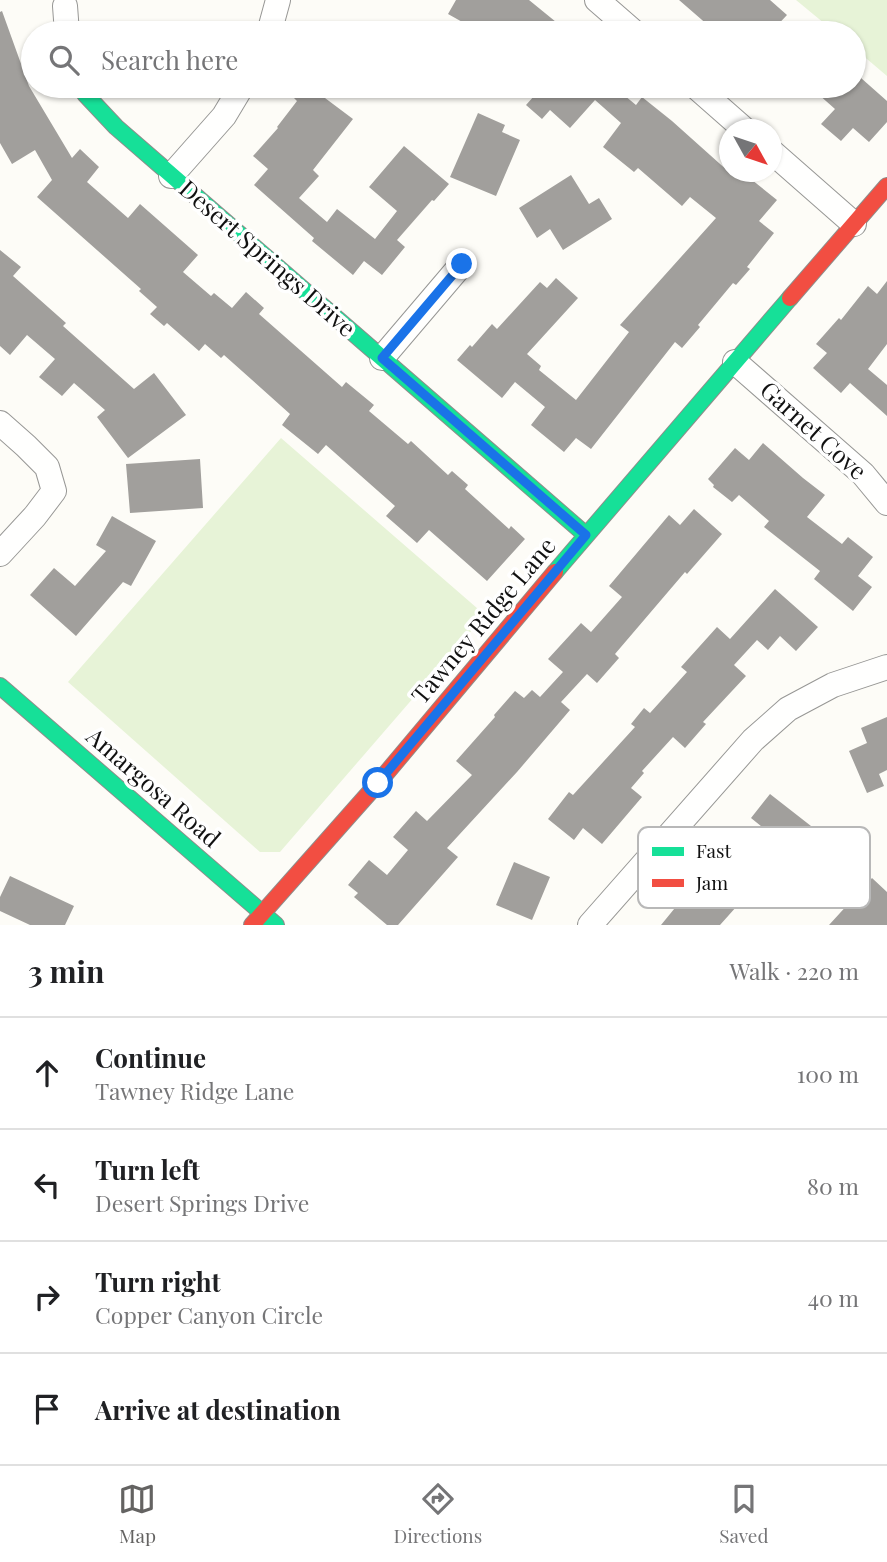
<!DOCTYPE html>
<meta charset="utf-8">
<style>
:root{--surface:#fff;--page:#f6f6f6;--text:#202124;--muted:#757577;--line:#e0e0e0;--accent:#646362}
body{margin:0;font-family:"Playfair Display",serif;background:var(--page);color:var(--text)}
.compass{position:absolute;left:719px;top:119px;width:63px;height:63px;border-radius:50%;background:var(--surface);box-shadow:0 2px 5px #0004;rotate:130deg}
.stop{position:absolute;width:21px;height:21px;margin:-16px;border:5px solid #1a73e8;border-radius:50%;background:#fff}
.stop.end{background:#1a73e8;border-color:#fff;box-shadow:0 2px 7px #0008}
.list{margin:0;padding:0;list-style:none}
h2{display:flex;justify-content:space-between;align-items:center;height:91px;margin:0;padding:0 28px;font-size:30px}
h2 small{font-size:23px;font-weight:400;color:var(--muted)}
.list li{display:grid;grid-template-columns:46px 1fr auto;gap:21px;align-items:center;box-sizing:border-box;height:112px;padding:0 28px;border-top:2px solid var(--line)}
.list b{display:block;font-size:26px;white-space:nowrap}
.list p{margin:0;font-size:23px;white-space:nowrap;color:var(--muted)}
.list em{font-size:23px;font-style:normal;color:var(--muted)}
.icon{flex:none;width:38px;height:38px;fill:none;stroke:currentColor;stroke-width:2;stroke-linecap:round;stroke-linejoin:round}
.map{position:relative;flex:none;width:887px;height:925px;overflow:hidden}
.search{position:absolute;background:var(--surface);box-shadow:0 2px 5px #0004;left:21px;right:21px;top:21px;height:77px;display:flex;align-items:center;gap:18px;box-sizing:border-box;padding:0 24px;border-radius:38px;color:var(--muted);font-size:26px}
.sheet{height:539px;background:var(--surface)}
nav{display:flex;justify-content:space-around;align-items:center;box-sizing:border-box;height:98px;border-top:2px solid var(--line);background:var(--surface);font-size:19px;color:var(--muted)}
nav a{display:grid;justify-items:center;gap:4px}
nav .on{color:var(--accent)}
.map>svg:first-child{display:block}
</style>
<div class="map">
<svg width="887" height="925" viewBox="0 0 887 925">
<rect width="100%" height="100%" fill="#fdfcf7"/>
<!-- green -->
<path fill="#e7f3d7" d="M 796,0 L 887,0 L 887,76 L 854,48 L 854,33 L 836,33 Z
M 281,438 L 485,615 L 280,852 L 260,852 L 68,682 Z"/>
<!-- building -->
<path fill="#a19f9c" d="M 456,0 L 529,0 L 556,22 L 547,33 L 482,33 L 448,14 Z
M 679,0 L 770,0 L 787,15 L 770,33 L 717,33 Z
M 2,11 L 29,86 L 72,158 L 80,149 L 99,167 L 87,182 L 128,218 L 140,204 L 198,255 L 183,272 L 211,296 L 214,293 L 232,308 L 246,292 L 264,308 L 259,314 L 342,387 L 346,382 L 374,405 L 369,411 L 408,444 L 411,441 L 448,475 L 452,471 L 468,485 L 465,489 L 509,529 L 511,526 L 525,539 L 487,581 L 429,530 L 417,543 L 386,516 L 395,506 L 326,445 L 318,454 L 282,425 L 290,414 L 224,355 L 221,358 L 205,344 L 199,351 L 167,323 L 164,326 L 150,314 L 157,307 L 139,291 L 141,289 L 37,197 L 52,180 L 35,150 L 12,164 L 0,143 L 0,12 Z
M 861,78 L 887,101 L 887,122 L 869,142 L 853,128 L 841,141 L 821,124 L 835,109 L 809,86 L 855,86 Z
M 304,86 L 309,86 L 353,119 L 313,170 L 319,176 L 299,198 L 327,222 L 337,209 L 375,239 L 397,211 L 369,187 L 404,146 L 449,184 L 434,201 L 432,200 L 397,240 L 405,247 L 382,275 L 364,261 L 353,275 L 312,241 L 314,238 L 254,185 L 268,169 L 253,156 L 278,128 L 277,127 L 297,101 L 294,98 Z
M 543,86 L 613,86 L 636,105 L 642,97 L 672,121 L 729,172 L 742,172 L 777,200 L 759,221 L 774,233 L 747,267 L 750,269 L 736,285 L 733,283 L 698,325 L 700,327 L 682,348 L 675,342 L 591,449 L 576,438 L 564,452 L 531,425 L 545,407 L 515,382 L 502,398 L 457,360 L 470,345 L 472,347 L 492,324 L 497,329 L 540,282 L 547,288 L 556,278 L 578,298 L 527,354 L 541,366 L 539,370 L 576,400 L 629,332 L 620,325 L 716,218 L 690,197 L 682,206 L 638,168 L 634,172 L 603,147 L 621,123 L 595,100 L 570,128 L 550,110 L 542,119 L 526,105 Z
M 478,113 L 505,125 L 502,132 L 520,140 L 496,196 L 450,177 Z
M 571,175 L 589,204 L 599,198 L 612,219 L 563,250 L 550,229 L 537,238 L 519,208 Z
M 0,250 L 21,267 L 13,276 L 66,323 L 63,326 L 134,389 L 154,373 L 186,415 L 128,458 L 97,417 L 105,410 L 74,383 L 62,396 L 39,377 L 55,359 L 27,335 L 10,355 L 0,346 Z
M 887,281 L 887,344 L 868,369 L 887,385 L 887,416 L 850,383 L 841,393 L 813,368 L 827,353 L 816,344 L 839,318 L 841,320 L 868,286 L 877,294 Z
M 763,443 L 803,478 L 825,495 L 807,517 L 842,544 L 848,537 L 873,557 L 858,576 L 872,587 L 853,611 L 814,579 L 820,571 L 764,527 L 769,521 L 739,495 L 732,502 L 713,487 L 714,485 L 708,479 L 735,448 L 749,460 Z
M 200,459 L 203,508 L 130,513 L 126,464 Z
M 694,509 L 722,534 L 687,574 L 685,572 L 615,654 L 619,658 L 597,683 L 587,674 L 561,702 L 570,710 L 517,772 L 447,848 L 458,857 L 398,925 L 387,925 L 354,897 L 358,893 L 348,885 L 369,860 L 387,875 L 408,850 L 393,837 L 416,811 L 427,821 L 472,775 L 456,761 L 495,717 L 494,715 L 515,691 L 524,698 L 532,690 L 540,697 L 563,672 L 548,659 L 581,623 L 591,632 L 622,597 L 609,586 L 669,515 L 680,525 Z
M 112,516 L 156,541 L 131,586 L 123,582 L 76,636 L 30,595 L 54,568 L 75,586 L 106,551 L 96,545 Z
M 775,589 L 818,627 L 796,651 L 780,636 L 768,650 L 757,640 L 734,665 L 746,676 L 703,722 L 706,724 L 685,748 L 673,737 L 642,771 L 644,773 L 631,788 L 642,797 L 602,844 L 583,828 L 574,840 L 548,819 L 569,792 L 573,795 L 635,727 L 631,724 L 644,708 L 650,713 L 687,672 L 681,667 L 717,627 L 730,639 Z
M 887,717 L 887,770 L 879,774 L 884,786 L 867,793 L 849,751 L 867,743 L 861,728 Z
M 770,794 L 811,826 L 779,866 L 753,845 L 766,830 L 751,818 Z
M 514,862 L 550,877 L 532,920 L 496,905 Z
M 707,866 L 720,877 L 730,866 L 754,887 L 720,925 L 661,925 L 688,892 L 686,891 Z
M 10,876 L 74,906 L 65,925 L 30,925 L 0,911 L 0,897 Z
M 872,878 L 887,892 L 887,925 L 829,925 Z"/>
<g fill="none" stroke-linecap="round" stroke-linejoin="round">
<defs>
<path id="street" d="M 597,0 L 635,33
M 65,6 L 67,33
M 269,33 L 278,0
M 695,86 L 745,130
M 772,152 L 854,224
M 171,176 L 224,116 L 242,86
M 382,358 L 462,264
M 735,362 L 863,474 L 887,503
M 0,423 L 26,446 L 47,467 L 54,491 L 35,516 L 0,554
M 590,925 L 753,740 L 788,709 L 833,685 L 887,667"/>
<path id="fast" d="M 81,86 L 85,94 L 116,127 L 586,535
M 555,572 L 790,298
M 0,686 L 276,925"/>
<path id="jam" d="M 790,298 L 887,186
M 252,925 L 378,783 L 555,572"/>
</defs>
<!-- street casing -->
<use href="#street" stroke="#979795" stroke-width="26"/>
<!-- fast casing -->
<use href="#fast" stroke="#8e8d8b" stroke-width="18"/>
<!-- jam casing -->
<use href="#jam" stroke="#8e8d8b" stroke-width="18"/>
<!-- street -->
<use href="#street" stroke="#fffffe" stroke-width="24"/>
<!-- fast -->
<use href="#fast" stroke="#16e098" stroke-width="16"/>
<!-- jam -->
<use href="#jam" stroke="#f24e42" stroke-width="16"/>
</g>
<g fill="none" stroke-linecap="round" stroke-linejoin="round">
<!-- route -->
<path stroke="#1a73e8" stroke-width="9" d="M 378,783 L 586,535 L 382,358 L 462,264"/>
</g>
<g text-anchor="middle" stroke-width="7" stroke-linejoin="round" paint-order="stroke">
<!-- street labels -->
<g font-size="24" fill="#111" stroke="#fff">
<text transform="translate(267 259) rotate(41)" y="8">Desert Springs Drive</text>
<text transform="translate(813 431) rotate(42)" y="8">Garnet Cove</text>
<text transform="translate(484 621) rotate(-50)" y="8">Tawney Ridge Lane</text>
<text transform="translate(153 788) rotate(41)" y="8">Amargosa Road</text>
</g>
</g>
<!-- legend -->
<rect x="638" y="827" width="232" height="81" rx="10" fill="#fff" stroke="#b8b8b8" stroke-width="2"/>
<rect x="652" y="847" width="32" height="9" fill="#16e098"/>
<rect x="652" y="879" width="32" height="8" fill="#f24e42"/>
<g font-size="19" fill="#111">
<text x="696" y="858">Fast</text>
<text x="696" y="890">Jam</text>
</g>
</svg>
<svg class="compass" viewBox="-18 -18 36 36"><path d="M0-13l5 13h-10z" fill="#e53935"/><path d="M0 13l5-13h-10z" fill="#757577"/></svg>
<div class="stop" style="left:378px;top:783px"></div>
<div class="stop end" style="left:462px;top:264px"></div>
<div class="search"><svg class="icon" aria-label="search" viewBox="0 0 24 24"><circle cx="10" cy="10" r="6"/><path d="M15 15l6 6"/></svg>Search here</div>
</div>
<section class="sheet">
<h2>3 min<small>Walk · 220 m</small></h2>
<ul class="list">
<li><svg class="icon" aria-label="ahead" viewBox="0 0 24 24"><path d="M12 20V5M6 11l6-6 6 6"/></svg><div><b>Continue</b><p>Tawney Ridge Lane</p></div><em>100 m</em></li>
<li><svg class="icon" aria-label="left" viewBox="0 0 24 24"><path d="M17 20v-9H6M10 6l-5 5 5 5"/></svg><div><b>Turn left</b><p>Desert Springs Drive</p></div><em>80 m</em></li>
<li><svg class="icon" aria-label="right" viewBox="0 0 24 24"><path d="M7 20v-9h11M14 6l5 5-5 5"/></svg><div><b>Turn right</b><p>Copper Canyon Circle</p></div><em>40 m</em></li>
<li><svg class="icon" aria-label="arrive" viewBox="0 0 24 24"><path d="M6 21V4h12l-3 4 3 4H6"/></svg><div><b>Arrive at destination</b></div></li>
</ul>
</section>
<nav>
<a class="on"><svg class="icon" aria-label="map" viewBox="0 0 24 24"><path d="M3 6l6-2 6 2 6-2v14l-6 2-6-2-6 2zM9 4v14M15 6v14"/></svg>Map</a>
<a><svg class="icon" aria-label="directions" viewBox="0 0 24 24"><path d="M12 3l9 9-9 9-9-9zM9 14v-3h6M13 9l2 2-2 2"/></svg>Directions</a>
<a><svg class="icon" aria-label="saved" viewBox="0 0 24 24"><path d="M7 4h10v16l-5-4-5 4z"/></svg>Saved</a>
</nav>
